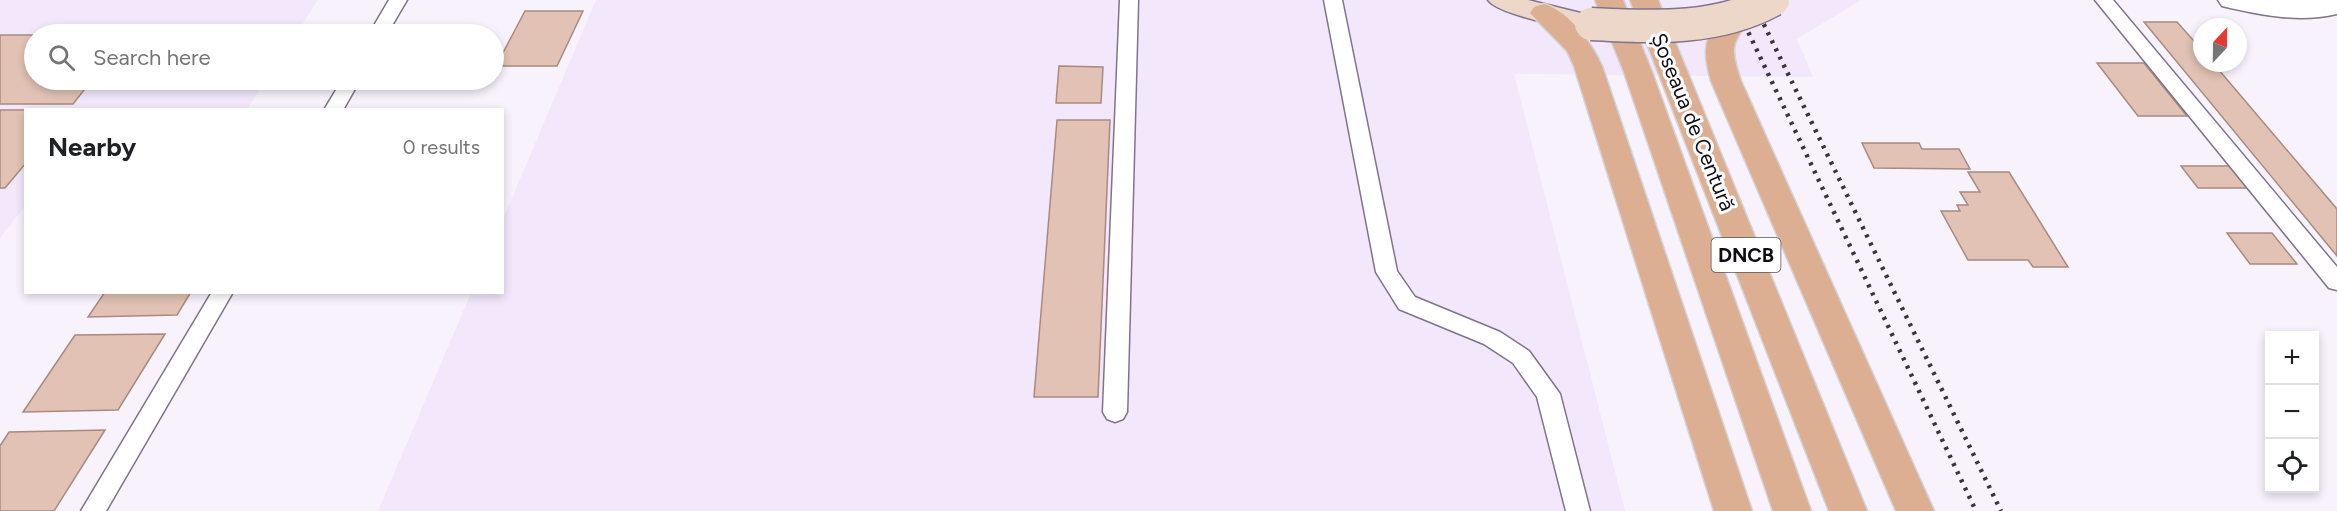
<!DOCTYPE html>
<meta charset="utf-8">
<style>
:root{--surface:#fff;--page:#f6f6f6;--text:#202124;--muted:#757577;--line:#e0e0e0}
body{margin:0;font-family:Figtree,sans-serif;background:var(--page);color:var(--text)}
.controls{position:absolute;right:18px;bottom:18px;display:grid;overflow:hidden;border-radius:0px;box-shadow:0 3px 9px #0003}
.controls button{width:54px;height:54px;display:grid;place-items:center;padding:0;border:0;border-bottom:2px solid var(--line);background:var(--surface);color:var(--text);font:30px sans-serif}
.compass{position:absolute;left:2193px;top:18px;width:54px;height:54px;border-radius:50%;background:var(--surface);box-shadow:0 3px 9px #0003;rotate:22deg}
.list{margin:0;padding:0;list-style:none}
h2{display:flex;justify-content:space-between;align-items:center;height:78px;margin:0;padding:0 24px;font-size:26px}
h2 small{font-size:20px;font-weight:400;color:var(--muted)}
.icon{flex:none;width:33px;height:33px;fill:none;stroke:currentColor;stroke-width:2;stroke-linecap:round;stroke-linejoin:round}
.map{position:relative;flex:none;width:2337px;height:511px;overflow:hidden}
.search{position:absolute;background:var(--surface);box-shadow:0 3px 9px #0003;left:24px;top:24px;width:480px;height:66px;display:flex;align-items:center;gap:15px;box-sizing:border-box;padding:0 21px;border-radius:33px;color:var(--muted);font-size:22px}
.panel{position:absolute;background:var(--surface);box-shadow:0 3px 9px #0003;left:24px;top:108px;width:480px;height:186px;border-radius:0px}
.map>svg:first-child{display:block}
</style>
<div class="map">
<svg width="2337" height="511" viewBox="0 0 2337 511">
<rect width="100%" height="100%" fill="#f8f2fd"/>
<!-- built -->
<path fill="#f2e7fb" d="M 0,0 L 318,0 L 296,34 L 34,34 L 34,80 L 266,80 L 247,109 L 26,110 L 25,206 L 0,238 Z
M 596,0 L 1861,0 L 1797,39 L 1813,77 L 1514,74 L 1625,511 L 378,511 L 471,293 L 502,292 L 503,219 Z"/>
<!-- building -->
<path fill="#e1c2b5" stroke="#a88b7f" stroke-width="1.5" d="M 525,11 L 583,11 L 557,66 L 496,66 Z
M 2144,22 L 2177,22 L 2202,50 L 2202,63 L 2213,63 L 2337,209 L 2337,256 Z
M 0,35 L 34,35 L 34,80 L 92,80 L 73,104 L 0,104 Z
M 2097,63 L 2144,63 L 2187,116 L 2138,116 Z
M 1059,66 L 1103,67 L 1101,103 L 1056,103 Z
M 0,110 L 26,110 L 26,163 L 5,188 L 0,188 Z
M 1057,120 L 1110,120 L 1098,397 L 1034,397 Z
M 1862,143 L 1919,143 L 1922,149 L 1959,149 L 1970,169 L 1874,168 Z
M 2181,166 L 2231,166 L 2249,188 L 2198,188 Z
M 1968,172 L 2009,172 L 2068,267 L 2033,267 L 2028,260 L 1968,260 L 1941,211 L 1960,211 L 1957,205 L 1968,205 L 1960,192 L 1980,192 Z
M 2227,233 L 2272,233 L 2297,264 L 2250,264 Z
M 105,292 L 191,292 L 177,315 L 88,317 Z
M 165,334 L 118,410 L 23,412 L 75,335 Z
M 105,430 L 54,511 L 0,511 L 0,446 L 9,432 Z"/>
<g fill="none" stroke-linecap="round" stroke-linejoin="round">
<defs>
<path id="service" d="M 389,0 L 407,0 L 387,34 L 369,34 Z
M 1120,0 L 1138,0 L 1127,412 L 1123,419 L 1115,422 L 1107,419 L 1103,412 Z
M 1324,0 L 1342,0 L 1397,271 L 1415,297 L 1500,332 L 1529,351 L 1560,394 L 1590,511 L 1566,511 L 1537,397 L 1513,363 L 1484,344 L 1399,309 L 1376,272 Z
M 2095,0 L 2113,0 L 2337,267 L 2337,290 L 2329,288 Z
M 342,80 L 360,80 L 343,110 L 324,110 Z
M 212,292 L 233,292 L 106,511 L 81,511 Z"/>
<path id="minor" d="M 2218,0 L 2337,0 L 2337,14 C 2299,23 2260,15 2222,6 Z"/>
<path id="secondary" d="M 1488,0 L 1528,0 L 1601,18 L 1605,24 L 1601,30 L 1591,33 C 1571,28 1498,15 1488,0 Z"/>
<path id="primary" d="M 1595,0 L 1623,0 L 1652,72 L 1811,511 L 1773,511 L 1624,72 Z
M 1630,0 L 1658,0 L 1867,511 L 1829,511 Z
M 1544,4 C 1569,11 1592,44 1602,66 L 1752,511 L 1714,511 L 1574,66 L 1567,51 L 1530,13 L 1534,7 Z
M 1738,6 L 1748,9 L 1752,15 C 1732,45 1729,45 1741,81 L 1934,511 L 1896,511 L 1711,81 C 1705,59 1702,43 1716,23 C 1723,14 1727,9 1738,6 Z"/>
</defs>
<!-- service casing -->
<use href="#service" stroke="#80738b" stroke-width="3"/>
<!-- minor casing -->
<use href="#minor" stroke="#80738b" stroke-width="3"/>
<!-- secondary casing -->
<use href="#secondary" stroke="#80738b" stroke-width="3"/>
<!-- primary casing -->
<use href="#primary" stroke="#d4d3d5" stroke-width="3"/>
<!-- service -->
<use href="#service" fill="#fff" fill-rule="evenodd"/>
<!-- minor -->
<use href="#minor" fill="#fff" fill-rule="evenodd"/>
<!-- secondary -->
<use href="#secondary" fill="#edd7c9" fill-rule="evenodd"/>
<!-- primary -->
<use href="#primary" fill="#dcaf92" fill-rule="evenodd"/>
<!-- rail -->
<path stroke="#38333c" stroke-width="4.5" stroke-dasharray="3 6" stroke-linecap="butt" d="M 1733,0 L 1976,511
M 1752,0 L 2001,511"/>
<defs>
<path id="secondary-bridge" d="M 1591,24 C 1653,27 1717,31 1773,0"/>
</defs>
<!-- secondary-bridge casing -->
<use href="#secondary-bridge" stroke="#80738b" stroke-width="35" stroke-linecap="butt"/>
<!-- secondary-bridge -->
<use href="#secondary-bridge" stroke="#edd7c9" stroke-width="32"/>
</g>
<g text-anchor="middle" stroke-width="6" stroke-linejoin="round" paint-order="stroke">
<!-- shield labels -->
<rect fill="#fff" stroke="#58545a" stroke-width="1.5" x="1711.5" y="238" width="69" height="34" rx="4.5"/>
<g font-size="20" font-weight="bold" fill="#100b14">
<text x="1746" y="262">DNCB</text>
</g>
<!-- street labels -->
<g font-size="21" fill="#100b14" stroke="#fff">
<text transform="translate(1693 122) rotate(68)" y="7">Șoseaua de Centură</text>
</g>
</g>
</svg>
<div class="controls">
<button>+</button>
<button>−</button>
<button><svg class="icon" aria-label="locate" viewBox="0 0 24 24"><circle cx="12" cy="12" r="6"/><path d="M12 2v4M12 18v4M2 12h4M18 12h4"/></svg></button>
</div>
<svg class="compass" viewBox="-18 -18 36 36"><path d="M0-13l5 13h-10z" fill="#e53935"/><path d="M0 13l5-13h-10z" fill="#757577"/></svg>
<div class="search"><svg class="icon" aria-label="search" viewBox="0 0 24 24"><circle cx="10" cy="10" r="6"/><path d="M15 15l6 6"/></svg>Search here</div>
<section class="panel">
<h2>Nearby<small>0 results</small></h2>
<ul class="list">
</ul>
</section>
</div>
